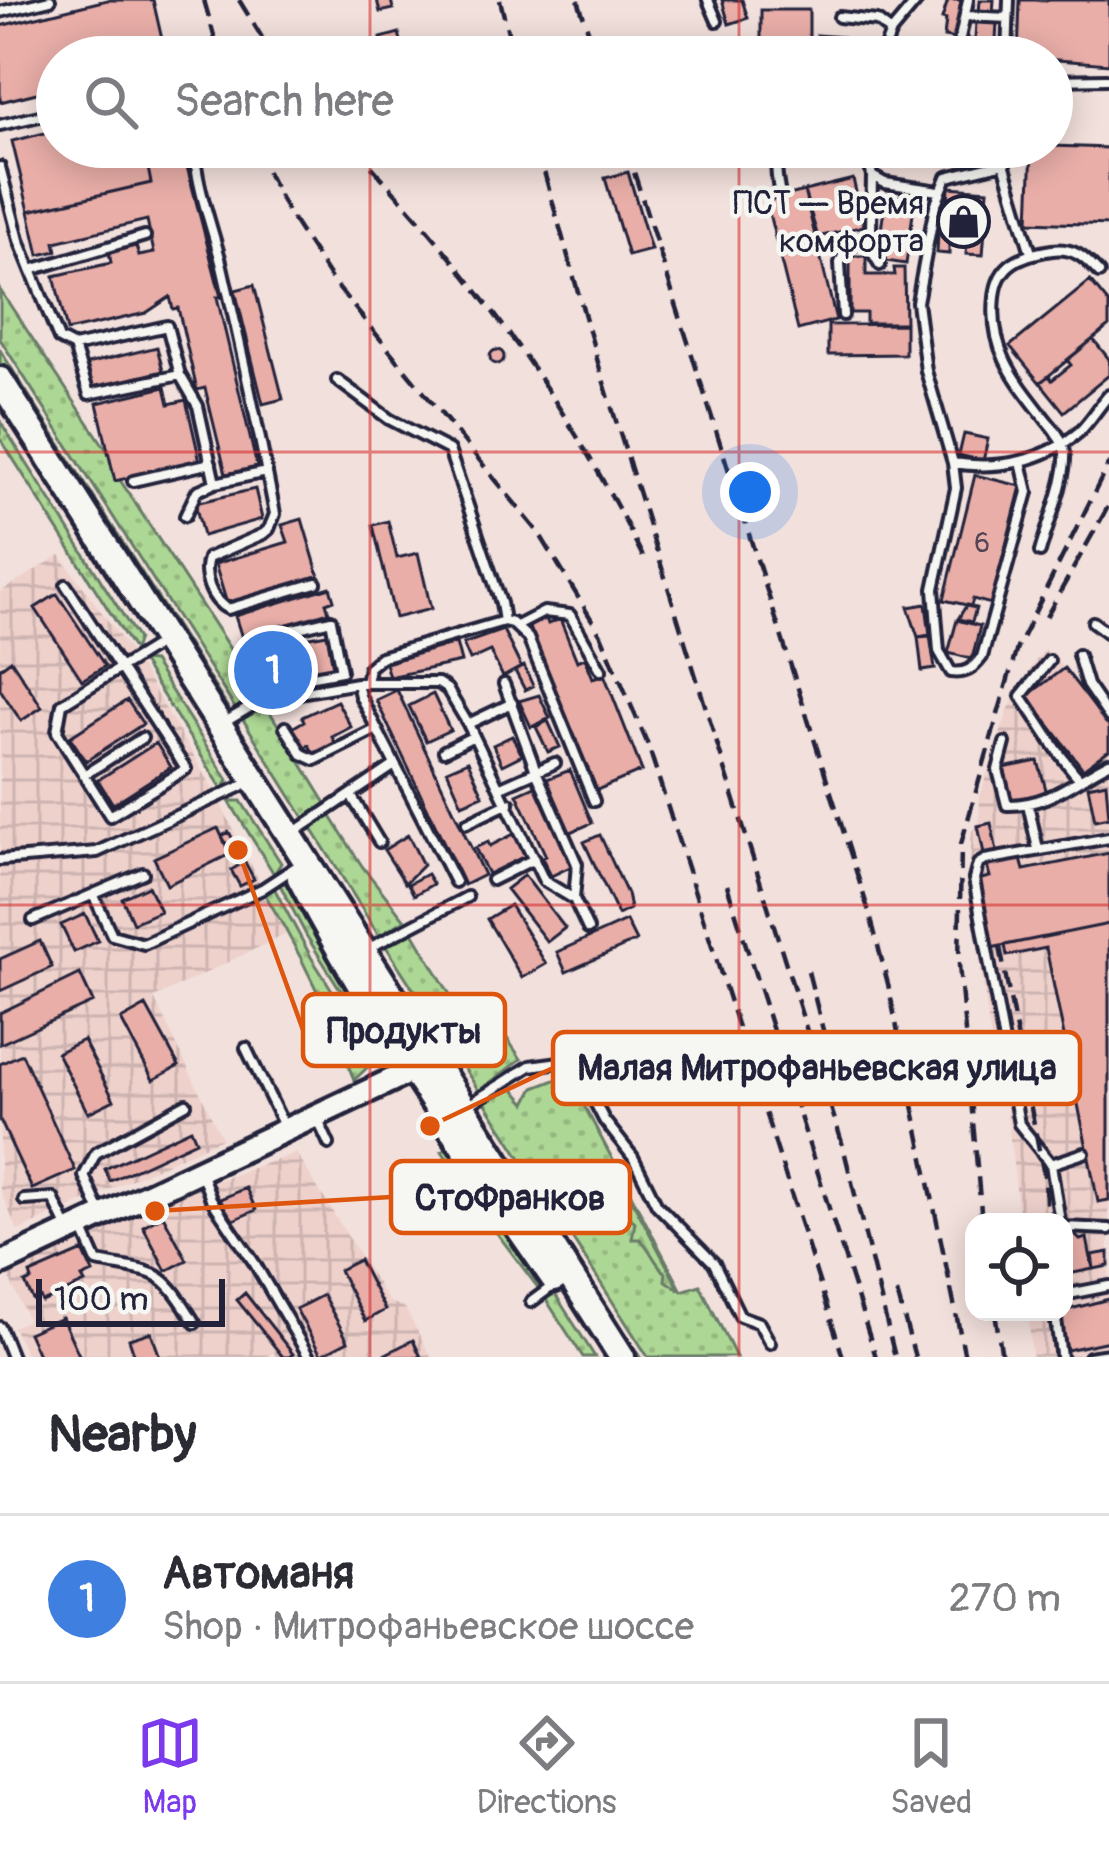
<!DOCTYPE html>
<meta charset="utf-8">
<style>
:root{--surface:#fff;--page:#f7f7f7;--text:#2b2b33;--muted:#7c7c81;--line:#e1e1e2;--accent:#7c3aed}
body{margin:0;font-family:Pangolin,sans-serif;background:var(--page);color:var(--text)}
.controls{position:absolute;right:36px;bottom:36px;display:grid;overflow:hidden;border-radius:24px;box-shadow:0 6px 30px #0003}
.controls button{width:108px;height:108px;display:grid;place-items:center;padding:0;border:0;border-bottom:3px solid var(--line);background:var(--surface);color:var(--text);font:60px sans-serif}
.scale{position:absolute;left:36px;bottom:30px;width:189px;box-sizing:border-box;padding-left:12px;border:6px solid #22223b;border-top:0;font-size:33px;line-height:42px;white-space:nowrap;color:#22223b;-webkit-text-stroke:9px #f6f6f2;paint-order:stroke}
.you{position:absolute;left:750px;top:492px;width:42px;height:42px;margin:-30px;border:9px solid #fff;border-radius:50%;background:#1a73e8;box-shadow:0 0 0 18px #1a73e833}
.badge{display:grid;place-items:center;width:78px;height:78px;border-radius:50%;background:var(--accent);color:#fff;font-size:39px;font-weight:700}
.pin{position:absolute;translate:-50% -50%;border:6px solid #fff;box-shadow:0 3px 12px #0006}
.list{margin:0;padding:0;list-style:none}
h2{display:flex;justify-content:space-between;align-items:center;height:156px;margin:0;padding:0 48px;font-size:51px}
h2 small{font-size:39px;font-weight:400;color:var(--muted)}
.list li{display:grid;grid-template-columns:78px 1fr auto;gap:36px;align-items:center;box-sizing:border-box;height:168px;padding:0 48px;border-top:3px solid var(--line)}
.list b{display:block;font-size:45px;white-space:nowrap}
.list p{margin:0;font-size:39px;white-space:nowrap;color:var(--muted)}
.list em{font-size:39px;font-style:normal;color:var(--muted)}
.icon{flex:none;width:66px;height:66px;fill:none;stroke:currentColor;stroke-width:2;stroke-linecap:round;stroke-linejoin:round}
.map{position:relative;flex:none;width:1109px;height:1357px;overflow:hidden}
.search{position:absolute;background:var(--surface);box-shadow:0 6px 30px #0003;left:36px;right:36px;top:36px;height:132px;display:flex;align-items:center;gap:30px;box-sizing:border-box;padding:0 42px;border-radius:66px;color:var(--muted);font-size:45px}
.sheet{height:324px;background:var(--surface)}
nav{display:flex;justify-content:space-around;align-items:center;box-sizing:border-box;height:168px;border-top:3px solid var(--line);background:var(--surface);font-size:33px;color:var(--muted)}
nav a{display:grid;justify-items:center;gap:6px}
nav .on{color:var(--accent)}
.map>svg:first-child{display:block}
</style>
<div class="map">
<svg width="1109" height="1357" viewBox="0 0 1109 1357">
<defs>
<pattern id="industrial-grid" width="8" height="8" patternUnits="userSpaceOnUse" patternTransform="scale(3)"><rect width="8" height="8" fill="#efd1cc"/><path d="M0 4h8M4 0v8" fill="none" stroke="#cdb3b0"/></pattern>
<pattern id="grass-dots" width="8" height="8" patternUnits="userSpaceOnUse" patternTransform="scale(3)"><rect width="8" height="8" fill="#add794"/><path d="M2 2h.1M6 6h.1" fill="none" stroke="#95b880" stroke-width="1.8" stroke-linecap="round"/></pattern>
<pattern id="forest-firs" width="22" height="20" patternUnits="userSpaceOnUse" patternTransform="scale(3)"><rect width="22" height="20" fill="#add794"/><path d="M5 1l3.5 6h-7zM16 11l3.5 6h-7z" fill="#95b880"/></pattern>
</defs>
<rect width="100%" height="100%" fill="#f2e0dc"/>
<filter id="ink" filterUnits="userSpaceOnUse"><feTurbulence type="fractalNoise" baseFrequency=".00833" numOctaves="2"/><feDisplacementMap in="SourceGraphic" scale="24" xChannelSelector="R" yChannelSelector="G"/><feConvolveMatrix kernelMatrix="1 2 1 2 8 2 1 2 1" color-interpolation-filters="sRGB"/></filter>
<g filter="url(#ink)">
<!-- industrial -->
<path fill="url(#industrial-grid)" d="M 60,555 L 133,655 L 210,783 L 286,934 L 154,998 L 222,1138 L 18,1231 L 0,1190 L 0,592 Z
M 1045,650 L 1064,668 L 1109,726 L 1109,1357 L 1032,1357 L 1028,1312 L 1064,1312 L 1064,1222 L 1020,1222 L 1002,1071 L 994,1063 L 969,880 L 972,831 L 979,823 L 980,796 L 1008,710 L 1034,663 Z
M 296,1153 L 388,1301 L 405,1308 L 431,1357 L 277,1357 L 273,1353 L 265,1357 L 27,1357 L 13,1327 L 28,1320 L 6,1271 L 155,1202 Z"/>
<!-- grass -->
<path fill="url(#grass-dots)" stroke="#687c68" stroke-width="3" d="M 0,290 L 108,452 L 115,480 L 120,480 L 230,649 L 240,683 L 247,692 L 242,704 L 235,708 L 0,339 Z
M 0,350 L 230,711 L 219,708 L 0,365 Z
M 0,421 L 138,639 L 134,650 L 0,438 Z
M 141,661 L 153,662 L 228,780 L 223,790 Z
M 265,704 L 327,805 L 305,819 L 242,718 Z
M 229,801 L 241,801 L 281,863 L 274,874 Z
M 330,815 L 362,866 L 405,920 L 379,936 L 311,827 Z
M 279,883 L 294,884 L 378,1032 L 370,1037 L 306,935 Z
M 273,886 L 311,957 L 370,1050 L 373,1062 L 354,1080 C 330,1014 300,951 263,891 Z
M 411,929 L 468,1025 L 489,1012 L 521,1059 L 479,1091 L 385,945 Z
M 568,1075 L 682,1291 L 700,1285 L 736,1357 L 648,1357 L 485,1102 L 513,1088 L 526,1103 L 534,1088 Z
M 450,1146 L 544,1277 L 539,1289 L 487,1220 L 442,1151 Z
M 528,1182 L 640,1357 L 631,1357 L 522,1186 Z
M 555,1294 L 595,1357 L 583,1357 L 545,1298 Z"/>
<!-- forest -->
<path fill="url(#forest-firs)" stroke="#687c68" stroke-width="3" d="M 609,1168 L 617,1172 L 680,1290 L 665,1280 L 666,1273 C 654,1263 651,1249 640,1239 L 632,1239 L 635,1222 L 599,1188 L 601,1174 Z"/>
<!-- building -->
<path fill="#e9aea8" stroke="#22223b" stroke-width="3" d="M 107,0 L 153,0 L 166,57 L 57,57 L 57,88 L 0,102 L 0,26 Z
M 377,0 L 391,0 L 393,9 L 380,12 Z
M 722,0 L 742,0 L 748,18 L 729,24 Z
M 948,0 L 961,0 L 956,39 L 944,37 L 946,20 L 942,19 Z
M 980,0 L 994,0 L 993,14 L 979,13 Z
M 1020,0 L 1109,0 L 1109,64 L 1018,57 Z
M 761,10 L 809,10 L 809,41 L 802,41 L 802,44 L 761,42 Z
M 976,21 L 997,22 L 995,57 L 965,57 L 966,39 L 975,40 Z
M 399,33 L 403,49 L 384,53 L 381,38 Z
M 817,35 L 843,37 L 841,57 L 815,55 Z
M 57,130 L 57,147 L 187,147 L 189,158 L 148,168 L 151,183 L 29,211 L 12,141 Z
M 1052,146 L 1109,148 L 1109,225 L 1029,222 L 1032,147 Z
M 185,159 L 221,297 L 217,297 L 257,467 L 226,474 L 205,388 L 197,390 L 178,308 L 173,309 L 170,297 L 146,313 L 67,331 L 54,276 L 111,263 L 109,252 L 136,246 L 139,256 L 154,253 L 147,220 L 55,242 L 57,251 L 39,255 L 29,211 L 151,183 L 148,168 Z
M 628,172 L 651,250 L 628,256 L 605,178 Z
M 853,179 L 864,226 L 818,237 L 804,191 Z
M 949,187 L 988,190 L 983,255 L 966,254 L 967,242 L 949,241 L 949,254 L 937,253 L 938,233 L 946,234 Z
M 804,191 L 836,320 L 798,330 L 766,201 Z
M 886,195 L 915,199 L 906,264 L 886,261 L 887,252 L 878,251 Z
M 850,256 L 866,256 L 866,275 L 895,275 L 894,268 L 904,268 L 905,323 L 866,323 L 866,313 L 850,313 Z
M 1090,281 L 1109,304 L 1109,326 L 1040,383 L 1010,346 Z
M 254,285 L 283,399 L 263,404 L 235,290 Z
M 905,324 L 905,354 L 828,355 L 828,325 Z
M 1093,339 L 1109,359 L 1109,375 L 1064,412 L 1040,382 L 1049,376 L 1052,380 L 1071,365 L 1067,360 Z
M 157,347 L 163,371 L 93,388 L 87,364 Z
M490 357a7 7 0 1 1 14 0a7 7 0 1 1-14 0Z
M 165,387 L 169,404 L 186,400 L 200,461 L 115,481 L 97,403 Z
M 964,434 L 988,439 L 983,461 L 959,455 Z
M 975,475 L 1021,486 L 991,604 L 973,599 L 971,606 L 944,600 Z
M 255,489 L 262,519 L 203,536 L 195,503 Z
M 302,519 L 319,576 L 227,604 L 215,564 L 288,542 L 282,525 Z
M 388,521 L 397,558 L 418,553 L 431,609 L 395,618 L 373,525 Z
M 330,587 L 334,600 L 326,603 L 329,612 L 242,638 L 235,616 Z
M 57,594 L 105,666 L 82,680 L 35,608 Z
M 926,604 L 930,635 L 918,637 L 908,607 Z
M 966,606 L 976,608 L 972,622 L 958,619 Z
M 546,618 L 548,624 L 560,619 L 577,661 L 585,658 L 593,678 L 604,674 L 642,771 L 597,790 L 530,631 L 529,625 Z
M 957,620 L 980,626 L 972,659 L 948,653 Z
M 503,630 L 521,667 L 503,677 L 490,651 L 470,660 L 463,644 Z
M 327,634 L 333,667 L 241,684 L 235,650 Z
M 930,636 L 935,669 L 922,671 L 918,637 Z
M 456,643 L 461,662 L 389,677 L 385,663 Z
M 11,660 L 42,707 L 21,721 L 0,689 L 0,668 Z
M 524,666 L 533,686 L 525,690 L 515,671 Z
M 1064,668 L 1109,726 L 1109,750 L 1083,769 L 1027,696 Z
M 397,690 L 484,875 L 464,885 L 376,700 Z
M 433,694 L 450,730 L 426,741 L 409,706 Z
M 539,695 L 550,718 L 531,727 L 519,701 Z
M 127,700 L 143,724 L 86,761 L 70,737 Z
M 337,701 L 351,727 L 332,737 L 336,744 L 315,756 L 309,745 L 303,748 L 292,728 L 304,721 L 302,717 Z
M 548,721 L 560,747 L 548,752 L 536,727 Z
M 512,736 L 522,755 L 502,765 L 493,745 Z
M 156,743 L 171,767 L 113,804 L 98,780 Z
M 468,761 L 483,795 L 462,804 L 447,770 Z
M 1038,761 L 1047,793 L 1009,800 L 1003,768 Z
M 570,770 L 592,823 L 569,833 L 547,779 Z
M 1106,782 L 1109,817 L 1095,820 L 1088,786 Z
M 535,786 L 572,866 L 551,876 L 542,858 L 546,856 L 517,794 Z
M 991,823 L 998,856 L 985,858 L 978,826 Z
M 218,828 L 230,854 L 167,885 L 154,858 Z
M 229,832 L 254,879 L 240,886 L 231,870 L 238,866 L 222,836 Z
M 514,834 L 525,856 L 488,874 L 475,848 L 488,842 L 490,846 Z
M 408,835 L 423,865 L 405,883 L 384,850 Z
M 600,835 L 627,894 L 630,909 L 618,915 L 584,842 Z
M 1109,853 L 1109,924 L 991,948 L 977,880 L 990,877 L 987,866 L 1021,859 L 1024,870 Z
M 427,874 L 433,884 L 414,895 L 408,884 Z
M 524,875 L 565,928 L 547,942 L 506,889 Z
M 148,886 L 160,911 L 133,923 L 122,898 Z
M 510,905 L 546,964 L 522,978 L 487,919 Z
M 85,914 L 98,941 L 74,952 L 61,925 Z
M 626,921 L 636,941 L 566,972 L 557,952 Z
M 1109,924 L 1109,1200 L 1098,1202 L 1046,948 L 1007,956 L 1005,945 Z
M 40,941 L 52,967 L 0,991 L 0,959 Z
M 80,974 L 93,1002 L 0,1044 L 0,1013 Z
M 146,1006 L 179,1066 L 153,1080 L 121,1020 Z
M 83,1040 L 114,1100 L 88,1113 L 57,1053 Z
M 22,1054 L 75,1170 L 32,1189 L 0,1120 L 0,1064 Z
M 191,1129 L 196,1141 L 110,1181 L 105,1169 Z
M 246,1188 L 256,1210 L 231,1221 L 220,1199 Z
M 163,1215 L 187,1260 L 166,1271 L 143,1226 Z
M 1074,1234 L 1080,1240 L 1087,1238 L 1093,1269 L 1064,1275 L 1065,1239 Z
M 83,1251 L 93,1273 L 82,1278 L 85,1283 L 42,1302 L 40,1297 L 33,1300 L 25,1283 L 32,1280 L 30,1274 Z
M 1109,1252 L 1109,1266 L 1094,1269 L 1092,1255 Z
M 359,1260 L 385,1310 L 365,1321 L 339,1270 Z
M 245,1293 L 293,1354 L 289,1357 L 283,1357 L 237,1300 Z
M 323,1295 L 348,1341 L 321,1355 L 296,1309 Z
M 1109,1299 L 1109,1341 L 1067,1350 L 1059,1312 Z
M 62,1318 L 80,1357 L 39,1357 L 28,1333 Z
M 151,1332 L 160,1357 L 135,1357 L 129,1339 Z
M 413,1340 L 421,1357 L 380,1357 Z"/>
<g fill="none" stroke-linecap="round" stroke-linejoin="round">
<defs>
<path id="lane" d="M 708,0 L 717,21
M 0,12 L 50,0
M 966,16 L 1008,18
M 839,17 L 877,21 L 891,32
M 796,57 L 797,46
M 881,57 L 891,32 L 918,0
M 956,57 L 968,0
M 1007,57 L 1009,0
M 1052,80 L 1106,79
M 0,125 L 57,112
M 866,147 L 872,176 L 885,183 L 939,191
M 1004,147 L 1004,163 L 1031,253
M 195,157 C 199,195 213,229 222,266 C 241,348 259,431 275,514 L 269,529 L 263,534 L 208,558 C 202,575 211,601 228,609 L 316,583
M 1004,163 L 947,177 L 935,206 L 917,302 L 926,371 L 953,463 L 956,488 L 934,589 L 939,651 L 951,672 C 966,674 973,669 982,657 L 1028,492 L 1021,462
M 0,167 L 19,240 L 59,339 L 74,347 L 167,326 L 180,375 L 198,406 L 215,483 L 267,472
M 779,190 C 776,172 773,161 786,147
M 865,240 L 880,265
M 31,270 L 145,236
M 843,315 L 840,263 L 844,253 L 871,231 L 872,176
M 74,347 L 89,394 L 180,375
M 337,380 L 389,419 L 449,450 L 501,603 L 504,621
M 953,463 C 998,470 1043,462 1079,432 C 1090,422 1099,406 1109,395
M 133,481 L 211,463
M 185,516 L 197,491 L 215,483
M 1040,552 C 1047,526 1067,478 1065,453 C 1063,440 1055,430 1047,421 C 1016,381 989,351 995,297 C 998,263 1021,255 1052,250 C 1074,247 1085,258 1099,273
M 66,585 L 120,668 L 154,647
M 1093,622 L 1109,634
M 517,626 L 544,612 L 570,615 L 601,670
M 1078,655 L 1087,685 L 1109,717
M 1049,661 L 1021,696 C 1041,724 1056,753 1079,778
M 120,668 L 186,769 L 110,816 L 57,732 L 62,704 Z
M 357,683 L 360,696 L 455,882
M 366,683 L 369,667 L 381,657 L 504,621 L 512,623 L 528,638 L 594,801
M 504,684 L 536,771 L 577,864 L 574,899
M 249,707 L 251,693 L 257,686 L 341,671 L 331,620 L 250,640
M 225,722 L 264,699 L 357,683 L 438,683 L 447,689 L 468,724 L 544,881 L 574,899 L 588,929
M 468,724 L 512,703
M 285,727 L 302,754 L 315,760 L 377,729
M 1005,743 L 998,770 L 1007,805 C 1049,806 1073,781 1109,763
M 444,751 L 474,736
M 84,775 L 142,738
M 501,787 L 555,763
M 352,797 L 379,842
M 1028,804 L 1038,849
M 467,823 L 509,803
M 292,834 L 395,765
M 0,860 L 97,852 L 242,786
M 492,880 L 534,859
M 94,896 L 112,935 L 144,944 L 262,889 L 294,868
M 33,920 L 143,873
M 367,949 L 467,897
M 246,1048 L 285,1128
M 470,1104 L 530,1066 L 560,1062 L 576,1072 L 589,1091 L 604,1120 L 633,1157 L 657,1205 L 714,1263 L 740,1316 L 759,1323 L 770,1343
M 317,1118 L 329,1144
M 1051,1164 L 1084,1153
M 201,1172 L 211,1199 L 255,1264 L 309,1357
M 24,1200 L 53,1198 L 69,1231
M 102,1216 L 84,1176 L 96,1153 L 186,1104
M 1060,1222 L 1051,1164 L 1019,1124 L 974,879 L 978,864 L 985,860 L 1109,838
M 1064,1227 L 1109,1229
M 82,1228 L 97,1262 C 159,1274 160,1266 195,1323
M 1064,1295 L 1109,1286
M 531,1302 L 554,1285
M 1055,1312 L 1061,1357
M 0,1327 L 12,1357
M 1089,1357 L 1109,1354"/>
<path id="secondary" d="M 0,1264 L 426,1064"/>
<path id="primary" d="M 0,380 L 622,1357
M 300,878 C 374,1019 463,1148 554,1279"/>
</defs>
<!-- lane casing -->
<use href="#lane" stroke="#22223b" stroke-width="16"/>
<!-- secondary casing -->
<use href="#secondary" stroke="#22223b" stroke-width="30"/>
<!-- primary casing -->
<use href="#primary" stroke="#22223b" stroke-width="33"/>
<!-- lane -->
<use href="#lane" stroke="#f6f6f2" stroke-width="8"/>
<!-- secondary -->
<use href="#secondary" stroke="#f6f6f2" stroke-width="21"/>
<!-- primary -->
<use href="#primary" stroke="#f6f6f2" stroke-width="24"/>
<!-- rail -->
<path stroke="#22223b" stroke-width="4.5" stroke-dasharray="18 9" stroke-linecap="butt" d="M 204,0 L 220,57
M 239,0 L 274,57
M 500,0 L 514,57
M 578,0 L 597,57
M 254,147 L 287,211 L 331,279 L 539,533 L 601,635 L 648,745 L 843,1357
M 353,147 C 470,269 570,407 644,559
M 537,147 L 601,373 L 843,1146 L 895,1357
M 626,147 L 870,915 L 888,984 L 965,1357
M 1046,617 L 1109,505
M 727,885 L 876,1357
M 1000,947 L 1045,1181 L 1047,1222
M 808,971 L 824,1034
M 982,1222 L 959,965 L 961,844 L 1017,648 L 1109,463
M 897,1293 L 915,1357
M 995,1312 L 1002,1357
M 1049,1312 L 1055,1357"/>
</g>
</g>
<!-- grid -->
<path fill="none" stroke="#d62828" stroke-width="3" stroke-opacity="0.55" d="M 370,0 L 370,57M 739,0 L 739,57M 370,147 L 370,1357M 739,147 L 739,1357M 0,452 L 1109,452M 0,905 L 1109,905"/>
<!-- icons -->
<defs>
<symbol id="shop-ring" viewBox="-11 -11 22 22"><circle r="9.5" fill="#f6f6f2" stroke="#22223b" stroke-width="1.5"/><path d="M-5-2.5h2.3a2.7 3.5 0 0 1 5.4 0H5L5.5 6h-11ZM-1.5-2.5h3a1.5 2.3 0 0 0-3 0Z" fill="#22223b"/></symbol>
</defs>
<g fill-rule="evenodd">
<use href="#shop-ring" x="934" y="192" width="59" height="59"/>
</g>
<g text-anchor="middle" stroke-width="9" stroke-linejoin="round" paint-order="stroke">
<!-- number labels -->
<g font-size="27" fill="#544556">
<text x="982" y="552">6</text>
</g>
<!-- poi labels -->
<g font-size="33" fill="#22223b" stroke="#f6f6f2" text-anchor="end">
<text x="924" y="214">ПСТ — Время<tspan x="924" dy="38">комфорта</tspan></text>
</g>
</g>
<!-- callouts -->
<path fill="none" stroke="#de560e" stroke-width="4.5" d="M238 850L303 1030M430 1126L553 1068M155 1211L391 1197"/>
<g fill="#de560e" stroke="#f6f6f2" stroke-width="4.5">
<circle cx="238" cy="850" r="12"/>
<circle cx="430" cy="1126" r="12"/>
<circle cx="155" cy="1211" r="12"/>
</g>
<g fill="#f6f6f2" stroke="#de560e" stroke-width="4.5">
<rect x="303" y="994" width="202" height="72" rx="12"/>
<rect x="553" y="1032" width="527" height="72" rx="12"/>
<rect x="391" y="1161" width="239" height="72" rx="12"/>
</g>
<g font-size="36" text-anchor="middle" font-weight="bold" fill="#22223b">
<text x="404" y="1043">Продукты</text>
<text x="817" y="1080">Малая Митрофаньевская улица</text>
<text x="510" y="1210">СтоФранков</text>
</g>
</svg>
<div class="controls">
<button><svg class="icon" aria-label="locate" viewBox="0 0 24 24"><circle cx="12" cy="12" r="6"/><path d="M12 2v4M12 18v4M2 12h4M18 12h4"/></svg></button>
</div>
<div class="scale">100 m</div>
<div class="you"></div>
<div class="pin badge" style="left:273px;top:670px;background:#3f7fe0">1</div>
<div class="search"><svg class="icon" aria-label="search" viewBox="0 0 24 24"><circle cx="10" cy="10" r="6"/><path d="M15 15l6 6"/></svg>Search here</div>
</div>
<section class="sheet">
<h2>Nearby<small></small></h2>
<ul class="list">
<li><span class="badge" style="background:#3f7fe0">1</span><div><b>Автоманя</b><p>Shop · Митрофаньевское шоссе</p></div><em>270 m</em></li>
</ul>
</section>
<nav>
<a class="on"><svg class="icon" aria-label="map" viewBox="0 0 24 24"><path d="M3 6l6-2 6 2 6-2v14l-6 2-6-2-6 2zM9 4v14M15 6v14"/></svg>Map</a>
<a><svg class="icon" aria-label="directions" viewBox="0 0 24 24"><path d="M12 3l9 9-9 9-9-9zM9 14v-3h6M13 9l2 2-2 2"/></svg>Directions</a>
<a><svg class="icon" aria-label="saved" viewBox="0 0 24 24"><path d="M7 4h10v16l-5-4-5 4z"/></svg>Saved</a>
</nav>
